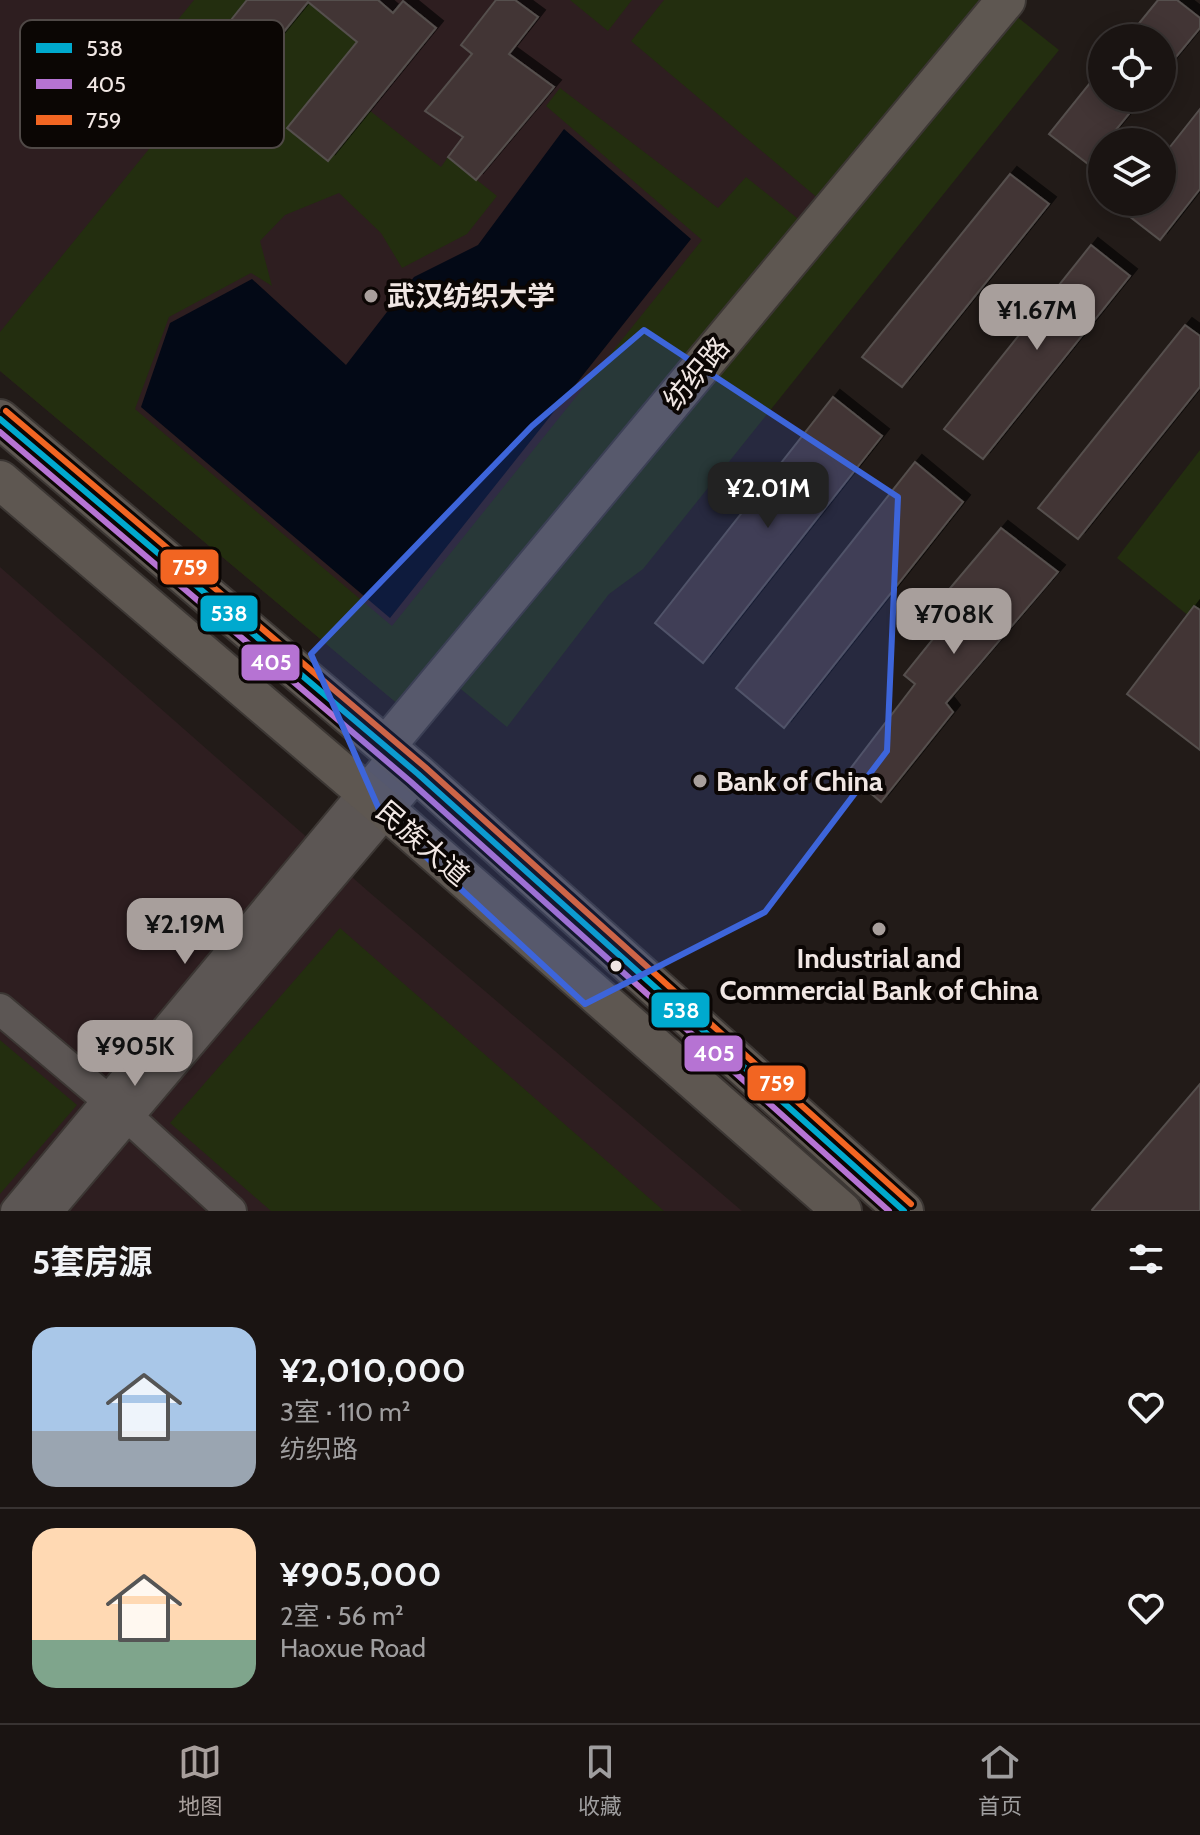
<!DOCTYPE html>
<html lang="zh">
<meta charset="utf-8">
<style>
body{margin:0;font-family:Cabin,"Noto Sans SC",sans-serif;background:#272120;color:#f1f3f6;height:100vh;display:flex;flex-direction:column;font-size:30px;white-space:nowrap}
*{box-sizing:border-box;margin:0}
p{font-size:26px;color:#9f9e9f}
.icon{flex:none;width:44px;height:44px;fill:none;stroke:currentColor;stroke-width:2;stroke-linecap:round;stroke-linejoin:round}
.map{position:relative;height:1211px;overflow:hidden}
.sheet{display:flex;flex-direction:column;background:#1a1412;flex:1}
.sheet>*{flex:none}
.tools{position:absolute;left:1088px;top:24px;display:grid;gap:16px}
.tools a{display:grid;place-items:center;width:88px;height:88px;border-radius:50%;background:#1a1412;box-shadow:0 4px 20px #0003,0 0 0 2px #383332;font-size:40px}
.price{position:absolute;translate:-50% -68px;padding:0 18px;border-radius:16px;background:#a89f9c;color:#111;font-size:26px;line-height:52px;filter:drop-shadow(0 2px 4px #0008)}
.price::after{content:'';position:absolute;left:50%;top:48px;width:24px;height:18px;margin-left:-12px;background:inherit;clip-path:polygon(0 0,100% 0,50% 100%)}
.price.selected{background:#222;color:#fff}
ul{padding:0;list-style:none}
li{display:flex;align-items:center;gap:24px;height:200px;padding:0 32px}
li+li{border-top:2px solid #383332}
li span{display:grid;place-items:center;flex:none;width:224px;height:160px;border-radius:24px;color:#555}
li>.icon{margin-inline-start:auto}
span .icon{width:96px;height:96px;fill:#fffc;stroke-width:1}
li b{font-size:34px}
h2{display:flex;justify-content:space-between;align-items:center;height:96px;padding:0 32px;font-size:34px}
.dock{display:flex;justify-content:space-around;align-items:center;height:112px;border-top:2px solid #383332;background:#1a1412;font-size:22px;color:#9f9e9f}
.dock a{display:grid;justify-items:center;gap:4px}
.dock .selected{color:#a89f9c}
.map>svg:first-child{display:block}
</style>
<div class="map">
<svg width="1200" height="1211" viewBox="0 0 1200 1211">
<defs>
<filter id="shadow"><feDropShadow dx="7" dy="-7" stdDeviation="0" flood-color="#0009"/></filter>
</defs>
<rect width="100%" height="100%" fill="#221b18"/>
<path fill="#2e1e20" d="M 0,0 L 982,0 L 405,710 L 0,371 Z
M 0,567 L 369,892 L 742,1211 L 0,1211 Z"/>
<path fill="#232e0f" d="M 194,0 L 247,0 L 231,20 L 269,50 L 308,2 L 357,42 L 288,128 L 328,161 L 369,110 L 441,167 L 448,157 L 497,196 L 467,234 L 402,268 L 381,233 L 339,193 L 285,215 L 260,241 L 272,286 L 251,273 L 169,317 L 135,409 L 392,626 L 702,240 L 546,106 L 560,88 L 718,208 L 746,177 L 802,222 L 405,710 L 0,371 L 0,332 L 219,63 L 172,27 Z
M 570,0 L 632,0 L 608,31 Z
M 664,0 L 982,0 L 820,200 L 631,41 Z
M 1002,5 L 1059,50 L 643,569 L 609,594 L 507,727 L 445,676 Z
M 1200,450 L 1200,625 L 1117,558 Z
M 340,928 L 664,1211 L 271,1211 L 170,1123 Z
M 0,1040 L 77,1105 L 0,1194 Z"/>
<path fill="#030916" d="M 564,129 L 691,239 L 390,618 L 141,407 L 170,323 L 252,279 L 346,365 L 414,277 L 478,245 Z"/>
<path fill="#433635" stroke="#554f4d" stroke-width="2" filter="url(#shadow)" d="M 247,0 L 378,0 L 393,13 L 403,1 L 436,28 L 328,161 L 287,128 L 357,42 L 308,2 L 269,50 L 231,20 Z
M 496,0 L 515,0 L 538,17 L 509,54 L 554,87 L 476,180 L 448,157 L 463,137 L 425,111 L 472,54 L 461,45 Z
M 1158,0 L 1177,0 L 1200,18 L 1200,28 L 1162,74 L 1162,38 L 1127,38 Z
M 1102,68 L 1102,98 L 1142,98 L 1106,142 L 1102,142 L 1088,164 L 1049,134 Z
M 1200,109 L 1200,189 L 1160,240 L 1120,209 L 1126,202 L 1162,202 L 1162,157 Z
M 1010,174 L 1049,204 L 902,387 L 862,357 Z
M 1091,245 L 1130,276 L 983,459 L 944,429 Z
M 1185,325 L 1200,336 L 1200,387 L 1078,539 L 1038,508 Z
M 833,397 L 882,436 L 703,663 L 655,623 Z
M 915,462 L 963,502 L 784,728 L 736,688 Z
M 1001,528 L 1058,572 L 946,703 L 953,712 L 881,802 L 847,773 L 915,684 L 904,675 L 962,603 L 946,593 Z
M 1194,606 L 1200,610 L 1200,750 L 1127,694 Z
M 1200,1084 L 1200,1211 L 1093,1211 L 1092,1210 Z"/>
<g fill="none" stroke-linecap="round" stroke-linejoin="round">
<defs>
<path id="minor" d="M 0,1009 L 128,1117 L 231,1211
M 16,1211 L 396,754
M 48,1211 L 418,774"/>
<path id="major" d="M 0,419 L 418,774 L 904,1211
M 0,480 L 387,811 L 842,1211
M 386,746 L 1006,0"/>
</defs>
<use href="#minor" stroke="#3c3734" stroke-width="34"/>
<use href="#major" stroke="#3c3734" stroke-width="42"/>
<use href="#minor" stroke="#5c5654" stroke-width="30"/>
<use href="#major" stroke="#5e5751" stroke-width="38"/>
<defs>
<path id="bus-1" d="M 0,419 L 418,774 L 904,1211"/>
<path id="bus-2" d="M 0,432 L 411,782 L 889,1211"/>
<path id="bus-3" d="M 6,411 L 425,767 L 911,1204"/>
</defs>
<use href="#bus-1" stroke="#0b0604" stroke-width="12"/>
<use href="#bus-2" stroke="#0b0604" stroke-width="12"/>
<use href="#bus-3" stroke="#0b0604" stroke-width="12"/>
<use href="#bus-1" stroke="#00a9ce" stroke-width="6"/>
<use href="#bus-2" stroke="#b673d3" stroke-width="6"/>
<use href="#bus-3" stroke="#f26522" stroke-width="6"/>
</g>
<path fill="#3d65da" fill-opacity="0.2" stroke="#3d65da" stroke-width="6" stroke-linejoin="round" d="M 644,330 L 898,497 L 887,751 L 765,912 L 585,1004 L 382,816 L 311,654 L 532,426 Z"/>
<g fill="#a89f9c" stroke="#0b0604" stroke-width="3">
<circle cx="371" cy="296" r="8"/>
<circle cx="700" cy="781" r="8"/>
<circle cx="879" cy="929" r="8"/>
</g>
<circle fill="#f0e6e3" stroke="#0b0604" stroke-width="3" cx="616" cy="966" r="7"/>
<g text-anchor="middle" stroke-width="8" stroke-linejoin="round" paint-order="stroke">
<g font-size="28" font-weight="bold" fill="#f0e6e3" stroke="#0b0604" text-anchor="start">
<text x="387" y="306">武汉纺织大学</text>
<text x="716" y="791">Bank of China</text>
<text x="879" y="968" text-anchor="middle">Industrial and<tspan x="879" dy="32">Commercial Bank of China</tspan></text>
</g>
<g font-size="28" fill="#f0e6e3" stroke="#0b0604">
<text transform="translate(696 373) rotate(-50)" y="10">纺织路</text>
<text transform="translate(423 843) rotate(41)" y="10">民族大道</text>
</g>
</g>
<rect x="20" y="20" width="264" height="128" rx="12" fill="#0b0604" stroke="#504947" stroke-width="2"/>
<rect x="36" y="43" width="36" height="10" fill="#00a9ce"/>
<rect x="36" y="79" width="36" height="10" fill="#b673d3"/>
<rect x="36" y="115" width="36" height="10" fill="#f26522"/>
<g font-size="22" fill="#f0e6e3">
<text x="86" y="56">538</text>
<text x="86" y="92">405</text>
<text x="86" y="128">759</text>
</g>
<g stroke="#0b0604" stroke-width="3">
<rect x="159" y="548" width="61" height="38" rx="8" fill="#f26522"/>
<rect x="199" y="594" width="60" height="39" rx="8" fill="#00a9ce"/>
<rect x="240" y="643" width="61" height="39" rx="8" fill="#b673d3"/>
<rect x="650" y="991" width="61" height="38" rx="8" fill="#00a9ce"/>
<rect x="683" y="1034" width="61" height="39" rx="8" fill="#b673d3"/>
<rect x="746" y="1064" width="61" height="38" rx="8" fill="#f26522"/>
</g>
<g font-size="22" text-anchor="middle" font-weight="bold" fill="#fff">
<text x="190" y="575">759</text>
<text x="229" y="621">538</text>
<text x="271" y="670">405</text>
<text x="681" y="1018">538</text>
<text x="714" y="1061">405</text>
<text x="777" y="1091">759</text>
</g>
</svg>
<div class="tools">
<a><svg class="icon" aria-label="locate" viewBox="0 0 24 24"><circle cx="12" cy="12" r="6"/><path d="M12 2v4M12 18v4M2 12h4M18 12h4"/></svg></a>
<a><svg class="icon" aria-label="layers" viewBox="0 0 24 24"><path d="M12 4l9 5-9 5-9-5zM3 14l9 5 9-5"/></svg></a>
</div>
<b class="price" style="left:1037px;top:352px">¥1.67M</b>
<b class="price selected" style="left:768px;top:530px">¥2.01M</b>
<b class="price" style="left:954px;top:656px">¥708K</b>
<b class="price" style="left:185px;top:966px">¥2.19M</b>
<b class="price" style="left:135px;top:1088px">¥905K</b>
</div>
<section class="sheet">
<h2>5套房源<svg class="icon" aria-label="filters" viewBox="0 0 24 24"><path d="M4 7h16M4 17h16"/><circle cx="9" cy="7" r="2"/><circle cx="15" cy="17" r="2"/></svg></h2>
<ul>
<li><span style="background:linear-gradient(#a9c7e8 65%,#9aa5b1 0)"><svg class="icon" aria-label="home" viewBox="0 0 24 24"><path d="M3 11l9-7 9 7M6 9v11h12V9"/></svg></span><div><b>¥2,010,000</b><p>3室 · 110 m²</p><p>纺织路</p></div><svg class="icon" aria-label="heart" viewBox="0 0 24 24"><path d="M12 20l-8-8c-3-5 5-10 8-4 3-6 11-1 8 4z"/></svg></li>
<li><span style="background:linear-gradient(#ffd9b3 70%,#7fa58c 0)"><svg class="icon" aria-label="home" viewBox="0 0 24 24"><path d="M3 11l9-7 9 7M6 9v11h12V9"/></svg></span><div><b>¥905,000</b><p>2室 · 56 m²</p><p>Haoxue Road</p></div><svg class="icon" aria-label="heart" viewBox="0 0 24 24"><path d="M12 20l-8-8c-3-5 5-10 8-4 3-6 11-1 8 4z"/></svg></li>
</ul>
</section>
<nav class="dock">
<a class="selected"><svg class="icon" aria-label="map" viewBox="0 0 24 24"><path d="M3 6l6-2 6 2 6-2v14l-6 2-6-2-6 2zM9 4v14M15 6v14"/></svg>地图</a>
<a><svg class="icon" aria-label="saved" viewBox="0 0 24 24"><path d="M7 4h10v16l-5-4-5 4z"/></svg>收藏</a>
<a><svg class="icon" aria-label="home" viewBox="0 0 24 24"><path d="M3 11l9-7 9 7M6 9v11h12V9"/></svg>首页</a>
</nav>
